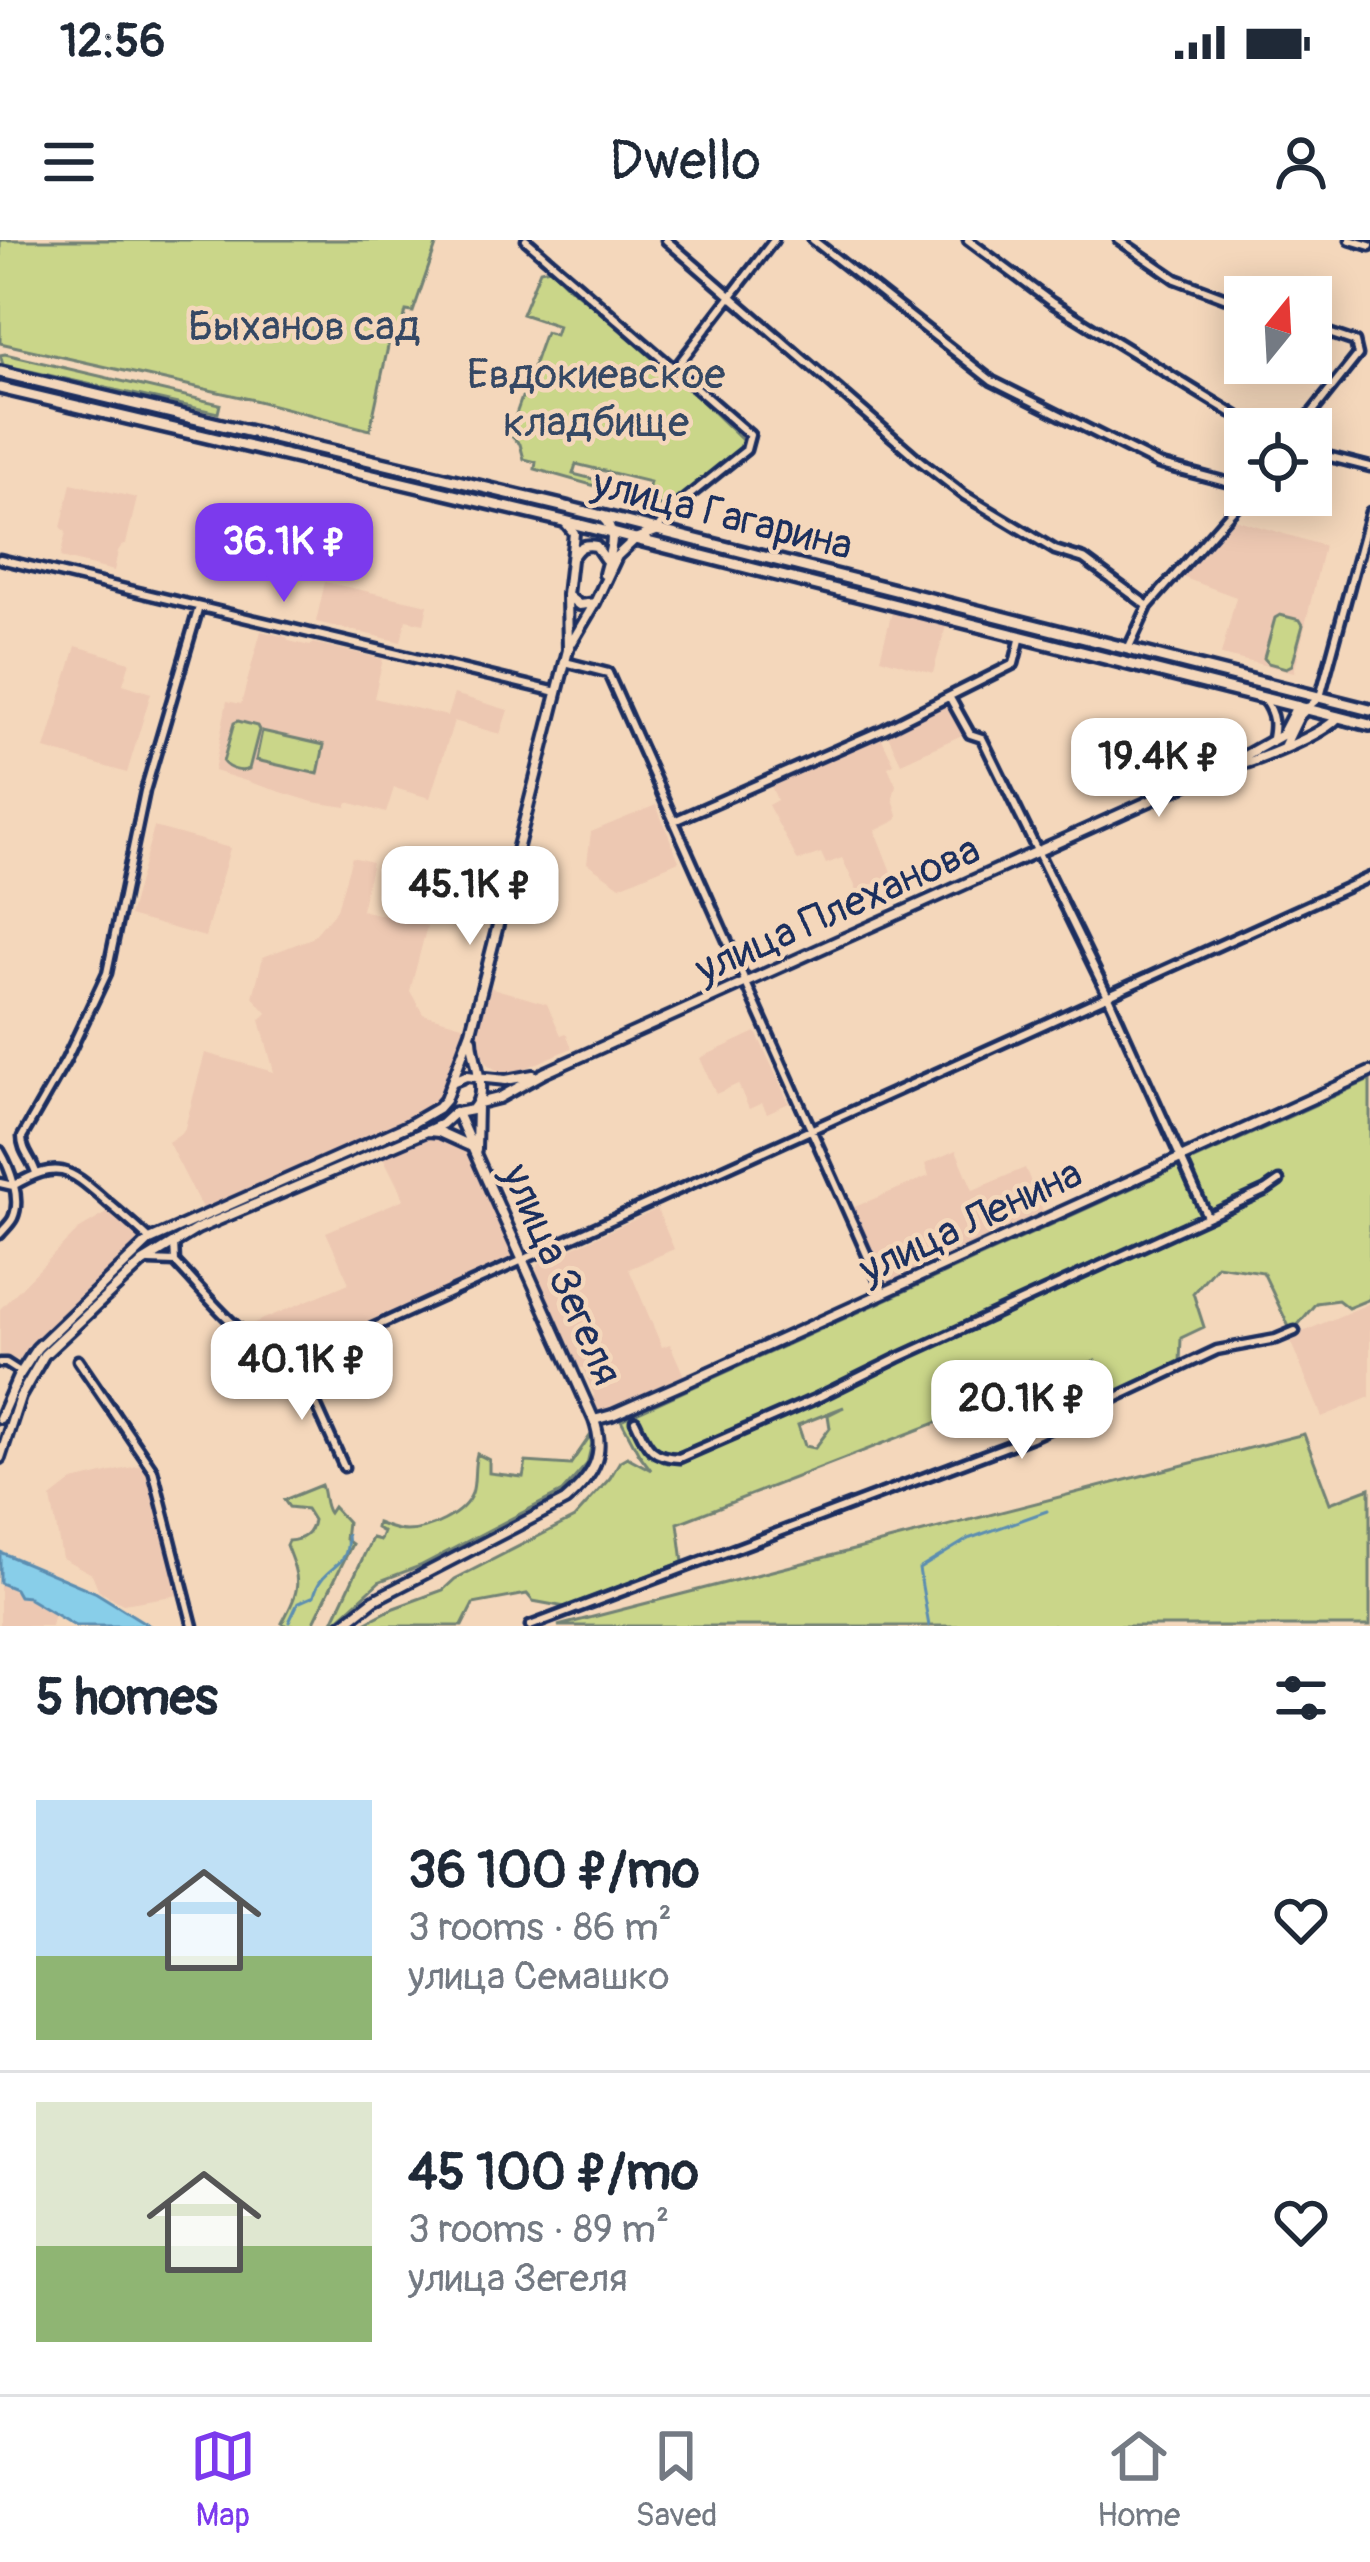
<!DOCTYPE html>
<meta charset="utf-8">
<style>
body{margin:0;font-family:Pangolin,sans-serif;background:#f2f2f3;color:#1f2937;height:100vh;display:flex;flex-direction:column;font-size:45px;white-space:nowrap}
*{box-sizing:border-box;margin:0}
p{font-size:39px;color:#747a83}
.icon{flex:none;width:66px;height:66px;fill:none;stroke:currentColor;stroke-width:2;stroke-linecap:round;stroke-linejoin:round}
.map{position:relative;height:1386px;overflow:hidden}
.drawer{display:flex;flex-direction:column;background:#fff;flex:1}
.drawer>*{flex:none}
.needle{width:78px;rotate:18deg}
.fabs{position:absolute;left:1224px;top:36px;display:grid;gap:24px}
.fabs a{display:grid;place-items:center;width:108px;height:108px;border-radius:0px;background:#fff;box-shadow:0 6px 30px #0003;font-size:60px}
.price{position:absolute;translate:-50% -102px;padding:0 27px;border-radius:24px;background:#fff;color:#222;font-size:39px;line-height:78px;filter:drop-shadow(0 3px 6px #0008)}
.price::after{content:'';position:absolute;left:50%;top:72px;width:36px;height:27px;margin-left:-18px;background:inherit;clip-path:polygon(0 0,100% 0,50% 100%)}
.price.active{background:#7c3aed;color:#fff}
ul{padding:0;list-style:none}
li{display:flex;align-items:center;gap:36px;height:300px;padding:0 36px}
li+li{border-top:3px solid #e0e1e3}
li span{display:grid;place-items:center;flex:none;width:336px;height:240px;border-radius:0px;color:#555}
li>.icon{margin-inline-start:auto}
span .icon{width:144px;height:144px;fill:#fffc;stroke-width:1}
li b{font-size:51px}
h2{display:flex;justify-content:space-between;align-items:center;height:144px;padding:0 36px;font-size:51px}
.status{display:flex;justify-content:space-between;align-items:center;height:84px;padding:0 60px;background:#fff;direction:ltr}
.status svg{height:33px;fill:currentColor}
header{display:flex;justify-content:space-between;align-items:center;height:156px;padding:0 36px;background:#fff;font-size:54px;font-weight:600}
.tab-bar{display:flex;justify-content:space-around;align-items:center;height:168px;border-top:3px solid #e0e1e3;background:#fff;font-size:33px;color:#747a83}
.tab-bar a{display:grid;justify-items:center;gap:6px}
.tab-bar .active{color:#7c3aed}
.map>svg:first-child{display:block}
</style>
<div class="status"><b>12:56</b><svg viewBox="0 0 49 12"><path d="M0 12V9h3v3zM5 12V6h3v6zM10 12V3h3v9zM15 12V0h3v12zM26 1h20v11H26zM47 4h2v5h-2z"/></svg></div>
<header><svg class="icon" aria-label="menu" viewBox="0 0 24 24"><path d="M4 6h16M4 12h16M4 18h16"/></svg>Dwello<svg class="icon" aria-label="person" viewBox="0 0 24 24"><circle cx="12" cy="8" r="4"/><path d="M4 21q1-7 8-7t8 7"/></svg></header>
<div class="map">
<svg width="1370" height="1386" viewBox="0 0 1370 1386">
<rect width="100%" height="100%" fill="#f4d7bb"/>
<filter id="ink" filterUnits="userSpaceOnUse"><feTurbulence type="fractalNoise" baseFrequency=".00833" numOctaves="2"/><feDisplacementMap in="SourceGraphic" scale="24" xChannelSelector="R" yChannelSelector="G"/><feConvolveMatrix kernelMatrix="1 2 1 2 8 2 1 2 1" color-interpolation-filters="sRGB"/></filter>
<g filter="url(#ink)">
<path fill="#edc8b2" d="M 71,243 L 137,258 L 126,304 L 123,304 L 118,311 L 114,331 L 60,318 L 66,292 L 61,288 Z
M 1231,278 L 1324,306 L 1294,432 L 1221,415 L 1236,357 L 1182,337 Z
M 325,342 L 428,365 L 424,384 L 406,380 L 401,402 L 316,382 Z
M 892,372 L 946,386 L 933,433 L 880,418 Z
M 261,391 L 287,397 L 289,401 L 310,406 L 314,403 L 383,419 L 374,458 L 447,476 L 454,454 L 508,470 L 500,494 L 454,481 L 430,558 L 394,548 L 386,573 L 348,562 L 346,567 L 313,562 L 214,531 L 227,461 L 241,464 Z
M 76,406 L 130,422 L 123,444 L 151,453 L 127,533 L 45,509 Z
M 949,465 L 962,495 L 901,523 L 887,493 Z
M 881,497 L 894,524 L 888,527 L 896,545 L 893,558 L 898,576 L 897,580 L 875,591 L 893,637 L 857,650 L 842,618 L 826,624 L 821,613 L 798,621 L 768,565 L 777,560 L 771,546 Z
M 656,565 L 679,621 L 620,646 L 587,623 L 591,592 Z
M 154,587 L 230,608 L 205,697 L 129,676 Z
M 352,617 L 372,622 L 361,670 L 427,686 L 410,751 L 423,774 L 466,786 L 436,866 L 426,873 L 204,972 L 168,902 L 184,891 L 205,813 L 274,832 L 260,780 L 267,773 L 253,757 L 263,717 L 312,698 L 337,669 Z
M 489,747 L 547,764 L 561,795 L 566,793 L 572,808 L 515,833 L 503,834 L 487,824 L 478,804 L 479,786 Z
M 756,792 L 789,863 L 767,873 L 762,863 L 749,869 L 738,844 L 716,854 L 700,818 Z
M 433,894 L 448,897 L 466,907 L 513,1017 L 511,1024 L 421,1064 L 418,1060 L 293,1115 L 280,1113 L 262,1102 L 247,1086 L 349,1043 L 326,992 L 404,959 L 383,917 Z
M 956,910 L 973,950 L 1025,928 L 1045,975 L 891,1045 L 883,1041 L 852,968 L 929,936 L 925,924 Z
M 657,969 L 674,1009 L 629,1029 L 662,1107 L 670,1104 L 685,1138 L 603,1175 L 595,1170 L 590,1160 L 594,1155 L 583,1128 L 578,1128 L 536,1032 L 539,1023 Z
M 112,970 L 141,993 L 144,1001 L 36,1105 L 23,1122 L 0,1114 L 0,1069 L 78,990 Z
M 1370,1063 L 1370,1157 L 1322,1177 L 1289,1098 Z
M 145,1224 L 179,1355 L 123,1364 L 99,1351 L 92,1334 L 62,1318 L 51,1258 L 73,1241 Z
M 0,1343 L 54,1373 L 51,1386 L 0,1386 Z"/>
<path fill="#cad689" stroke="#728274" stroke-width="3" fill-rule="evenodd" d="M 0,0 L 438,0 L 413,72 L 406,71 L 400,94 L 389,102 L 370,190 L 254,160 L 0,103 Z
M 550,28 L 570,48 L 651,112 L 743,201 L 745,210 L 665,267 L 616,254 L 618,249 L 647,255 L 650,242 L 576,224 L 573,234 L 597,240 L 595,246 L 535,229 L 536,222 L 524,219 L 520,204 L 509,194 L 545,92 L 555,95 L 558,86 L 522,74 L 540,30 Z
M 5,114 L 220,164 L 218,173 L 3,125 L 0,115 Z
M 1280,375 L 1300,380 L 1303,385 L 1292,425 L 1286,428 L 1268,423 L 1264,418 L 1275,378 Z
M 238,481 L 257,486 L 259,490 L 249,529 C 241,533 228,529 223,522 L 234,483 Z
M 262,491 L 324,505 L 318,534 L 256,520 Z
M 1370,840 L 1370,1059 L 1348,1068 L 1338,1060 L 1316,1063 L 1297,1086 L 1290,1089 L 1263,1032 L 1217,1025 L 1193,1053 L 1204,1087 L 1181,1098 L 1180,1123 L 1110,1157 L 1095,1121 L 1022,1149 L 1011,1133 L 984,1142 L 982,1165 L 678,1283 L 683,1322 L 565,1367 L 533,1361 L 527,1354 L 473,1364 L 462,1386 L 359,1386 L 394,1368 L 443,1350 L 455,1339 L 574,1278 L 610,1238 L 620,1221 L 627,1217 L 651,1230 L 639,1214 L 621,1180 ZM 844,1167 L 828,1175 L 830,1188 L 815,1208 L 805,1206 L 798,1185 Z
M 1304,1194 L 1330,1263 L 1370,1248 L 1370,1386 L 558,1386 Z
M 590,1196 L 592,1203 L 587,1224 L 562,1252 L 420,1326 L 380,1341 L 331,1386 L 372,1298 L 380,1300 L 383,1292 L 376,1288 L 377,1283 C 385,1286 396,1291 406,1291 C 428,1291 464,1275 472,1253 C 476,1241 473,1227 477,1214 L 489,1220 L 489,1233 L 523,1237 L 526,1222 L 570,1225 Z
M 321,1245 C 325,1255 323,1265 329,1273 L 333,1267 L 347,1282 L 345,1299 L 352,1304 L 312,1386 L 287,1386 L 282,1383 C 301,1347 301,1343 286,1305 L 288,1301 C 303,1300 311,1294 313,1280 L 306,1269 L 289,1267 L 284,1260 Z"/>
<path fill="#88cee9" stroke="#5c8eb1" stroke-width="3" d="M 0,1312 L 95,1352 L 150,1386 L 75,1386 L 29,1359 L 29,1357 L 19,1356 L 15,1349 L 0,1343 Z"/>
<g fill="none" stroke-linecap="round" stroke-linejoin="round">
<path stroke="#5c8eb1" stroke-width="3" d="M 289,1382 L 298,1363 L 314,1356 C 322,1323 351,1331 347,1295
M 929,1386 L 919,1329 L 968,1299 L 1047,1271"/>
<defs>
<path id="street" d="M 526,0 L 750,195 L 746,210 L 670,271 L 656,291
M 666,0 L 919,220 L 964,255 L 1055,310 L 1084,319 L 1148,366
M 813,0 L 992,141 L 1158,224 L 1245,247
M 968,0 L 1051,62 L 1258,189
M 1119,0 L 1176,39 L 1245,65
M 1350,0 L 1370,6
M 675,129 L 774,0
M 1299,189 L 1358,115 L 1355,102 L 1311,87
M 1311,212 L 1370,227
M 0,319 L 557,452
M 1128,409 L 1148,366 L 1246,255
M 565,422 L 608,433 L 884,1053
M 950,458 L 970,494 L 982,498 L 1108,756 L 1207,976
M 1264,460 C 1275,475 1275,485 1271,503
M 1307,468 L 1320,457 L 1370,272
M 674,581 L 884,489 L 1014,424 L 1021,396
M 0,911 C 10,928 22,959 13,978 C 10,984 4,989 0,994
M 36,933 C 32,919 22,912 22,897 L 66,820 L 107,733 L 145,551 L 199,367
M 0,943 L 13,946
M 13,946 C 60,919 69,929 106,961 C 121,974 136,986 150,1000
M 174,1002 L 175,1022 C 211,1059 246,1109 297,1122
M 149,1021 L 175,1022
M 78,1120 L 153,1230 L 193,1386
M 297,1122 L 1370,637
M 297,1122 L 344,1227
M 0,1123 L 6,1123 L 20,1132
M 635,1181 C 647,1206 650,1217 679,1218 L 815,1159 L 898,1118 L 1266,950 L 1279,941
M 530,1386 L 1034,1196 L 1217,1110 L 1276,1099 L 1295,1091"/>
<path id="secondary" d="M 602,277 C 620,293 609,313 604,334
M 573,316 C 579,306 585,304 596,306 L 605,319
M 568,356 L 579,365 L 595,363
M 568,409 L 595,363 L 617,316 L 635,299 L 656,291
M 1285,505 L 1299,476 L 1307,468
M 1228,528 C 1252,523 1324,495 1338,477
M 454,841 L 466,836 L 506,840 L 533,835
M 479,863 L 499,858 L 544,833 L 1221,529 L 1282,495 L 1297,466
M 456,873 L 472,870 C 490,851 473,823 472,799
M 428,891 L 439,892 L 470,906
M 476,910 L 477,866
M 0,1178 L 18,1137 L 37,1108 L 150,1000 L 407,886 L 438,868 L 445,860 L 471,791 L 568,410 L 567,355 L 574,293 L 565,282
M 594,1180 L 612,1175 L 685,1143 L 1370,832
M 0,1218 L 20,1157 L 44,1115 L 143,1022 L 197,989 L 427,891 L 442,884 L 455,872
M 341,1386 L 374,1360 L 565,1261 C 592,1237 607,1216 594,1180 L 457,873"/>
<path id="primary" d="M 0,132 L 562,266 L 1370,470
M 0,148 L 564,281 L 1370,485"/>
</defs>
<use href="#street" stroke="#1b2f5e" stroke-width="15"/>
<use href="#secondary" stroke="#1b2f5e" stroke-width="16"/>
<use href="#primary" stroke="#1b2f5e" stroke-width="18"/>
<use href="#street" stroke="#f4d7bb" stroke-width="6"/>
<use href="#secondary" stroke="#f4d7bb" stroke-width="8"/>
<use href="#primary" stroke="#f4d7bb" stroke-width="9"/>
</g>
</g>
<g text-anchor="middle" stroke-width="9" stroke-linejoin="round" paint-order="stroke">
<g font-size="42" fill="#354864" stroke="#f4d7bb">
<text x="304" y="100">Быханов сад</text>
<text x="596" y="148">Евдокиевское<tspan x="596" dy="48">кладбище</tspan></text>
</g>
<g font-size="42" fill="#1b2f5e" stroke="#f4d7bb">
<text transform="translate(723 273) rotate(14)" y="15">улица Гагарина</text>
<text transform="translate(837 668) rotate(-24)" y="15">улица Плеханова</text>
<text transform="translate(970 980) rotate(-25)" y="15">улица Ленина</text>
<text transform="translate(563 1034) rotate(66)" y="15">улица Зегеля</text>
</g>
</g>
</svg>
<div class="fabs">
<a><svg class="needle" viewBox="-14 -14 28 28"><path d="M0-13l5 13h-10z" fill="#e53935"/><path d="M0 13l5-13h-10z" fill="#747a83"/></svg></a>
<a><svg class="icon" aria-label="locate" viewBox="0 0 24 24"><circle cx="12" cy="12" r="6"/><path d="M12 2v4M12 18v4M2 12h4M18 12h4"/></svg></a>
</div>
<b class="price active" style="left:284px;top:365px">36.1K ₽</b>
<b class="price" style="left:1159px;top:580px">19.4K ₽</b>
<b class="price" style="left:470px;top:708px">45.1K ₽</b>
<b class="price" style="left:302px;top:1183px">40.1K ₽</b>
<b class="price" style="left:1022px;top:1222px">20.1K ₽</b>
</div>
<section class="drawer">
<h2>5 homes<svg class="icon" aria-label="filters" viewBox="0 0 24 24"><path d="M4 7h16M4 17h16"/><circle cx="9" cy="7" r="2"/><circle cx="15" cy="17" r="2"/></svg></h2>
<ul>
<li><span style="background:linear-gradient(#bfe0f5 65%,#8fb573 0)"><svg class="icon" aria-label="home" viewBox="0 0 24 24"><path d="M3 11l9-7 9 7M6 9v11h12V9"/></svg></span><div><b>36 100 ₽/mo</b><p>3 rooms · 86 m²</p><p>улица Семашко</p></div><svg class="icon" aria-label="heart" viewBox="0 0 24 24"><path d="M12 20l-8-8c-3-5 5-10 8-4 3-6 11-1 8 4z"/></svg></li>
<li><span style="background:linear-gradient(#dfe7d0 60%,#8fb573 0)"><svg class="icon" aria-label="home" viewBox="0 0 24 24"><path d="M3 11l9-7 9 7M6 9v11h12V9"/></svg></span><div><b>45 100 ₽/mo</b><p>3 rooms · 89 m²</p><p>улица Зегеля</p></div><svg class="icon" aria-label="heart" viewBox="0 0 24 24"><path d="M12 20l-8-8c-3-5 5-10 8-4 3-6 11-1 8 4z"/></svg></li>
</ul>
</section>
<nav class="tab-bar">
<a class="active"><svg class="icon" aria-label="map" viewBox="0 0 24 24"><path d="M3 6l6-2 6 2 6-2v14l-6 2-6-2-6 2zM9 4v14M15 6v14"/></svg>Map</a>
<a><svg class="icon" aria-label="saved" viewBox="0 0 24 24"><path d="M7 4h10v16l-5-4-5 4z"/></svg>Saved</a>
<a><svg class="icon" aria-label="home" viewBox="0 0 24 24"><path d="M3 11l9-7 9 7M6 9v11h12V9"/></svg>Home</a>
</nav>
